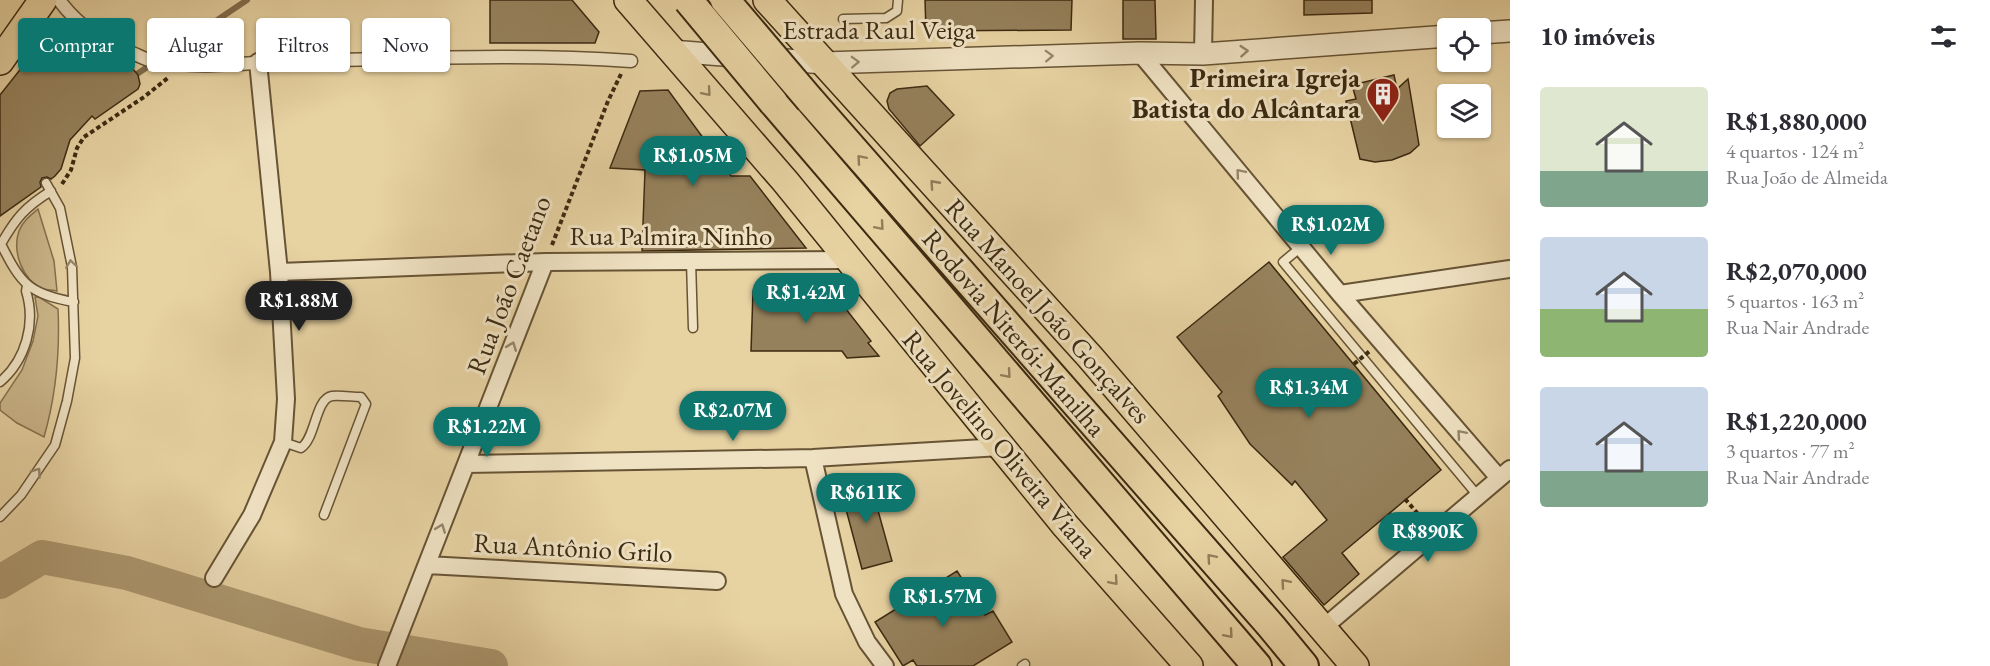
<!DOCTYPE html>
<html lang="pt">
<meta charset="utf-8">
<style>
body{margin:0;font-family:"EB Garamond",serif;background:#f2f2f3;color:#2b2b33;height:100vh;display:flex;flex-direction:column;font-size:22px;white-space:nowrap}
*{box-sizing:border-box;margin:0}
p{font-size:20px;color:#7c7c81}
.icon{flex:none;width:33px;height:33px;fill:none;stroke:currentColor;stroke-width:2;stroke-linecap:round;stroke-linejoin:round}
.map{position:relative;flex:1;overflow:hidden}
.drawer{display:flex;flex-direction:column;background:#fff;width:480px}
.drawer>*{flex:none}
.banner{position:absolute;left:18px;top:18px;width:570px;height:54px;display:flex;gap:12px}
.controls{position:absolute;left:1437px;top:18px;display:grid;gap:12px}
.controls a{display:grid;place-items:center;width:54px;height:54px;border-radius:6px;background:#fff;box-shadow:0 2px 4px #0004;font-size:30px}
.price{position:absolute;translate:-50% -51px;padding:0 14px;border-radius:21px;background:#0f766e;color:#fff;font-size:20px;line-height:39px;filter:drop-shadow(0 2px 3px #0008)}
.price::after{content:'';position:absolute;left:50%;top:36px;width:18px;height:14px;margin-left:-9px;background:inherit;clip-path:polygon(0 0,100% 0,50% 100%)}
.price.selected{background:#222;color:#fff}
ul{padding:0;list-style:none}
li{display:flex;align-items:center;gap:18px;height:150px;padding:0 30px}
li span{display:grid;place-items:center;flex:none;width:168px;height:120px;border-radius:6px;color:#555}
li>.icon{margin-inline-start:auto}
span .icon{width:72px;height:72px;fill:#fffc;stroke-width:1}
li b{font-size:26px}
h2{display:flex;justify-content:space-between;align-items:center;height:72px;padding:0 30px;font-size:26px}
.tag{padding:0 21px;border-radius:6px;background:#fff;box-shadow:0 2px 4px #0004;font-size:21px;line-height:54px}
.tag.selected{background:#0f766e;color:#fff}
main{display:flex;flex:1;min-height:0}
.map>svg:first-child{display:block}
</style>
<main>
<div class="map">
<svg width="1510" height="666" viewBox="0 0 1510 666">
<rect width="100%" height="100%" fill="#e7d2a2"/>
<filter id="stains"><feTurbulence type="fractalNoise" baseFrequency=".00333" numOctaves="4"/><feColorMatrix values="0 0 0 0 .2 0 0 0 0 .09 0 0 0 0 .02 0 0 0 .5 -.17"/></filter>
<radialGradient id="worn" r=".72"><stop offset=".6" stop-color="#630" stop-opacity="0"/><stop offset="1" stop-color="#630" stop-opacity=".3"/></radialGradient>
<path fill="#cab589" stroke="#83704d" stroke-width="1.5" d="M 38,209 L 54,261 L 57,291 C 53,290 47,290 43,289 C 22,280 12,251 19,231 C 23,221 31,215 38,209 Z
M 35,297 L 39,297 L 58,309 C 60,352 56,395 44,437 L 17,423 L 0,410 L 0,403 L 22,370 L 33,341 L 38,316 Z"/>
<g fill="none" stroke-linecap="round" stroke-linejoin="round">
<path stroke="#806d4b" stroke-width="6" d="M 131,78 L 247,0"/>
<path stroke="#ad9971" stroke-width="34" d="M 0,582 L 42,557 L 127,573 L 359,644 L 491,666"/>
</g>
<path fill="#95815c" stroke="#3c2a11" stroke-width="1.5" d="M 490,0 L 572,0 L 599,32 L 595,43 L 490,43 Z
M 925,0 L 1072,0 L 1071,30 L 926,31 Z
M 1123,0 L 1155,0 L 1156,39 L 1123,39 Z
M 1304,0 L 1372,0 L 1372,13 L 1304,15 Z
M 60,19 L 98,51 L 128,63 L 138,75 L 140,84 L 138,89 L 95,119 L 92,116 L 70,140 L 61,169 L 55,176 L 51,179 L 47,177 L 42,178 L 40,182 L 41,187 L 0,216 L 0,95 Z
M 1394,75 L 1397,89 L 1408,79 L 1419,145 L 1410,153 L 1392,160 L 1375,162 L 1360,159 L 1346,101 L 1356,99 L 1352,85 Z
M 927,86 L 954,115 L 920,146 L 889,109 L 887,101 L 890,93 L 897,89 Z
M 668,90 L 731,176 L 750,176 L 806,248 L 642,251 L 645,170 L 610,168 L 640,91 Z
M 1269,262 L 1441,470 L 1342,553 L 1359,574 L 1324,605 L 1283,557 L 1327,520 L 1295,481 L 1292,485 L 1250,444 L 1218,396 L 1222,392 L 1177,337 Z
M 831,290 L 871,341 L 868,343 L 879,356 L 847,358 L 842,351 L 751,351 L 753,291 Z
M 869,478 L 892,561 L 862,569 L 840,487 Z
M 957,571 L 985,615 L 993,611 L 1012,642 L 973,666 L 917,666 L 913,660 L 903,666 L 875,622 Z"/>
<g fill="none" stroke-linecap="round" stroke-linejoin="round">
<defs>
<path id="service" d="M 843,19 L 886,18 L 897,11 L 898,0
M 51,191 C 25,207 16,218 1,244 C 21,284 29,294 74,302
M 1301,247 L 1283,262 L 1478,496
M 691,261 L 693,328
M 0,382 C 26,360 36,323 26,291 L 27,286
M 283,442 L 301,448 C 316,438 315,399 332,396 C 341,395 352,397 361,397 L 366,404 L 324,515
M 0,517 L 21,495 L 55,445 L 67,401 L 75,358 L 72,267 L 60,208 L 46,183
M 1022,666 L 1025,664"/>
<path id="pedestrian" d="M 59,0 C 79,27 101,40 132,53 C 138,55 146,60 153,61 C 200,70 250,62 298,61 C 409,59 520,53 631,61"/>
<path id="minor" d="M 1140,53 L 1340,294 L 1499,478
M 1203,54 L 1204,0
M 279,272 L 545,262 L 849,260
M 1340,294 L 1510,269
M 813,458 L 844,594 L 867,642 L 885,666
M 466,464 L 813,458 L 1001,447
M 427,565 L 717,581
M 214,578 L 252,515 L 283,442 L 286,399 L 279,272 L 258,62
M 1323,628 L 1510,469
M 387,666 L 545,262"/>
<path id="tertiary" d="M 1480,33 L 1510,31
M 671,51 L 824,63 L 1140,53 L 1203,54 L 1448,36"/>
<path id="primary" d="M 628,0 L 785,181 L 1064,524 L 1189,666
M 767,0 L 1090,357 L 1355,666
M 0,61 L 43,0"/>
<path id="trunk" d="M 810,100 L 1271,626 L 1304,666
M 773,102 L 1257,666"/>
</defs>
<use href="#service" stroke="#675435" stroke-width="11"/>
<use href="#pedestrian" stroke="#675435" stroke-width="15"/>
<use href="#minor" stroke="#675435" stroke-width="20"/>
<use href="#tertiary" stroke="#675435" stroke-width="24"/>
<use href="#primary" stroke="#3c2a11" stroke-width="30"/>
<use href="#trunk" stroke="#3c2a11" stroke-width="32"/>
<path stroke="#3c2a11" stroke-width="4" stroke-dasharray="4.5 3" stroke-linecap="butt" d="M 62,184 L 71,170 L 77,148 L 84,137 L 144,97 L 169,77
M 552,245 L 608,101 L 621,74
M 1405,499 L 1425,522
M 1389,513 L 1407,536"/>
<use href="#service" stroke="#efe2c3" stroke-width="8"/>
<use href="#pedestrian" stroke="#efe2c3" stroke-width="12"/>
<use href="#minor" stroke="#efe2c3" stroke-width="16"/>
<use href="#tertiary" stroke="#efe2c3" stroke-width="21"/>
<use href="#primary" stroke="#e7d2a2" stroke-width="27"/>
<use href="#trunk" stroke="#e7d2a2" stroke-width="28"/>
<defs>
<path id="trunk-bridge" d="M 688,0 L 773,102
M 725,0 L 810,100"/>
</defs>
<use href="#trunk-bridge" stroke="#3c2a11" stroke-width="32" stroke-linecap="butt"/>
<path stroke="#3c2a11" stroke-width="4" stroke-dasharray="4.5 3" stroke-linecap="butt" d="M 1354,364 L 1371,350"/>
<use href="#trunk-bridge" stroke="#e7d2a2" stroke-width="28"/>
</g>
<defs><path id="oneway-chevron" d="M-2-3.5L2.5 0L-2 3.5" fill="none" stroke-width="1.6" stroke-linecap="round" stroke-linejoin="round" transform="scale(1.5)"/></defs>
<g stroke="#96866a">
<use href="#oneway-chevron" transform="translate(1244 51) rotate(-4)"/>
<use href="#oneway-chevron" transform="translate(1049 56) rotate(-2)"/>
<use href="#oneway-chevron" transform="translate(855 62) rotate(-2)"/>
<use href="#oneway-chevron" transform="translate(1240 173) rotate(-130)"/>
<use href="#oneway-chevron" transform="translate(71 264) rotate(-98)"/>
<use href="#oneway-chevron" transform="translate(512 346) rotate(-69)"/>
<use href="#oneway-chevron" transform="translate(1461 434) rotate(-131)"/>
<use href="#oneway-chevron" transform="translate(37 472) rotate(-55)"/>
<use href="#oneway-chevron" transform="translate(441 528) rotate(-69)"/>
</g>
<g stroke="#927e5a">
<use href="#oneway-chevron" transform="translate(707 92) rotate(49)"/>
<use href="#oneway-chevron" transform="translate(861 159) rotate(-131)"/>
<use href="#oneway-chevron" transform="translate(934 184) rotate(-132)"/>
<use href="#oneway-chevron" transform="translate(880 226) rotate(49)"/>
<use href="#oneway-chevron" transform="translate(1007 374) rotate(49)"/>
<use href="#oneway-chevron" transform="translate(1211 558) rotate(-131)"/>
<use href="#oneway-chevron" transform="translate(1114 581) rotate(49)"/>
<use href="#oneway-chevron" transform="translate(1285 583) rotate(-131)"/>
<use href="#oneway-chevron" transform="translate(1229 634) rotate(49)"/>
</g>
<defs>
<symbol id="building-pin" viewBox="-11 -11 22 30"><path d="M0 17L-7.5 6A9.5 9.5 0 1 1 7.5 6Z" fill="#8f2418" stroke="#efe2c3"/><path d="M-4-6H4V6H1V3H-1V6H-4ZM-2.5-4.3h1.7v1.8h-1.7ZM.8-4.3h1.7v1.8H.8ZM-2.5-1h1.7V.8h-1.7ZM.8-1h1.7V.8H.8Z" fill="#fff"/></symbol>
</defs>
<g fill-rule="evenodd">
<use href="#building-pin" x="1364" y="75" width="38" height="52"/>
</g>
<g text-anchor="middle" stroke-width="6" stroke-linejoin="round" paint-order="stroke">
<g font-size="27" fill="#3c2a11" stroke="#efe2c3">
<text x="879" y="39">Estrada Raul Veiga</text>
<text x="671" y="245">Rua Palmira Ninho</text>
<text transform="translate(509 285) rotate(-69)" y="9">Rua João Caetano</text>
<text transform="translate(1048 311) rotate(48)" y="9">Rua Manoel João Gonçalves</text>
<text transform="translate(1014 333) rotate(49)" y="9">Rodovia Niterói-Manilha</text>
<text transform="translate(1000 444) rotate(50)" y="9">Rua Jovelino Oliveira Viana</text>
<text transform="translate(573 548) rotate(3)" y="9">Rua Antônio Grilo</text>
</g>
<g font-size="27" font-weight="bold" fill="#3c2a11" stroke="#efe2c3" text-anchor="end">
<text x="1360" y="87">Primeira Igreja<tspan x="1360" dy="31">Batista do Alcântara</tspan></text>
</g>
</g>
<rect width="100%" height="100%" filter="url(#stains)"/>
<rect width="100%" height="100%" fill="url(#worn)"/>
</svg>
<div class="controls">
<a><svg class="icon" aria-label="locate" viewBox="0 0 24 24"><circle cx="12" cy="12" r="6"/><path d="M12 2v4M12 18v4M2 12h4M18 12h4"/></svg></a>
<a><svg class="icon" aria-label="layers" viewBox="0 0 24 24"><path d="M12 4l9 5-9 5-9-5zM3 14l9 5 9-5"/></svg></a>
</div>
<b class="price" style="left:693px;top:187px">R$1.05M</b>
<b class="price" style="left:1331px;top:256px">R$1.02M</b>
<b class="price" style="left:806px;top:324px">R$1.42M</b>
<b class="price selected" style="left:299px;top:332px">R$1.88M</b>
<b class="price" style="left:1309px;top:419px">R$1.34M</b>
<b class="price" style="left:733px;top:442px">R$2.07M</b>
<b class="price" style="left:487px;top:458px">R$1.22M</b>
<b class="price" style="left:866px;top:524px">R$611K</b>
<b class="price" style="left:1428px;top:563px">R$890K</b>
<b class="price" style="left:943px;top:628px">R$1.57M</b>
<div class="banner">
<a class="tag selected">Comprar</a>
<a class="tag">Alugar</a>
<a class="tag">Filtros</a>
<a class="tag">Novo</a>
</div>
</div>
<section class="drawer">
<h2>10 imóveis<svg class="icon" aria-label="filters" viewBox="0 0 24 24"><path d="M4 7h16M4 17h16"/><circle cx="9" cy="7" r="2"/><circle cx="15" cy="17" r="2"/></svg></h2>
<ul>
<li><span style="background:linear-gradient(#dfe7d0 70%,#7fa58c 0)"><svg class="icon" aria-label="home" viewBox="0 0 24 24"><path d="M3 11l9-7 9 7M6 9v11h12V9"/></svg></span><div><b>R$1,880,000</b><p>4 quartos · 124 m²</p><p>Rua João de Almeida</p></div></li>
<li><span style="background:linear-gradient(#c9d6e8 60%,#8fb573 0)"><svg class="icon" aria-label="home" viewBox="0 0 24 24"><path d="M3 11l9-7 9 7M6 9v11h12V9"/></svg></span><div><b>R$2,070,000</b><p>5 quartos · 163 m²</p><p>Rua Nair Andrade</p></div></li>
<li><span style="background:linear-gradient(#c9d6e8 70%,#7fa58c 0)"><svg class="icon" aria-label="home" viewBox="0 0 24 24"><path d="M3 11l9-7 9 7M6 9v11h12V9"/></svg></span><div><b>R$1,220,000</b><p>3 quartos · 77 m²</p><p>Rua Nair Andrade</p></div></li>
</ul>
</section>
</main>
